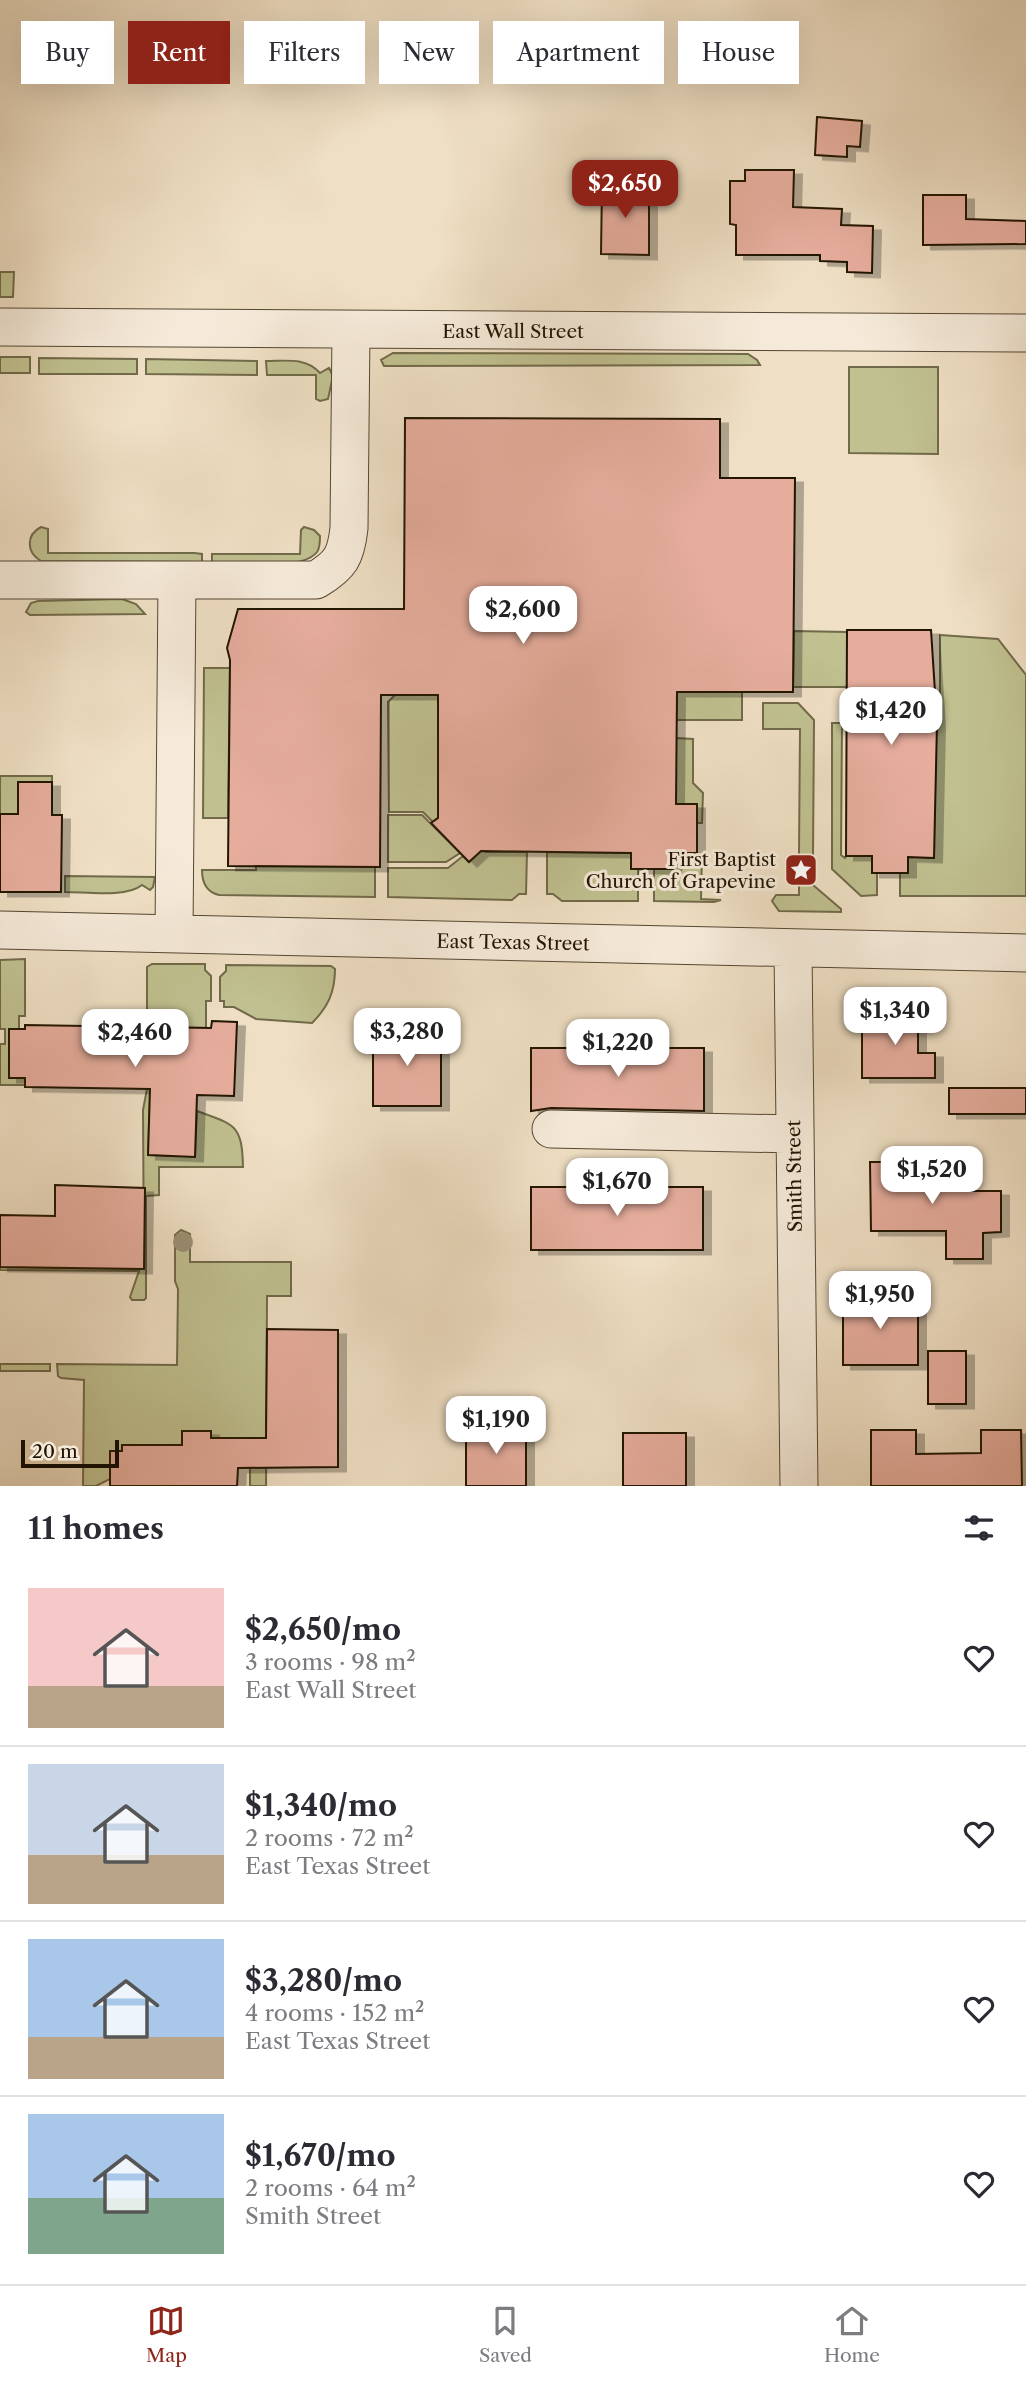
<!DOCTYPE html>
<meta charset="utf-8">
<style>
body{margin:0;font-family:"Libre Caslon Text",serif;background:#f2f2f3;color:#2b2b33;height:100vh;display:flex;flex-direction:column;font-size:26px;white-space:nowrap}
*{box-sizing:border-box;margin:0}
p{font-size:23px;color:#7c7c81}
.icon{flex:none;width:38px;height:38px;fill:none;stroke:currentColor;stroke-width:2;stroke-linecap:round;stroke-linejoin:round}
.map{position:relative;height:1486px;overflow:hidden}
.side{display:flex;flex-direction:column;background:#fff;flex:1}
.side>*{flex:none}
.top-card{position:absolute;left:21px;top:21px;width:985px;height:63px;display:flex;gap:14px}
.scale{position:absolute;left:21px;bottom:18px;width:98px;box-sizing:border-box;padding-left:7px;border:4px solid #221402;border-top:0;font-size:19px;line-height:24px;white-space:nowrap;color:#221402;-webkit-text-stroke:5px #f5ead9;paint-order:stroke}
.price{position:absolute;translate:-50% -60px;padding:0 16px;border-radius:14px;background:#fff;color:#222;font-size:23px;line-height:46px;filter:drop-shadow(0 2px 4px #0008)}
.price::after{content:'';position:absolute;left:50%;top:42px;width:21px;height:16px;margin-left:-10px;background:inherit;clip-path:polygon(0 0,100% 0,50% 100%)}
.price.current{background:#8f2418;color:#fff}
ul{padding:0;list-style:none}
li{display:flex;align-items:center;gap:21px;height:175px;padding:0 28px}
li+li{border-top:2px solid #e1e1e2}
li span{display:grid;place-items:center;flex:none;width:196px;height:140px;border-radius:0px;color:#555}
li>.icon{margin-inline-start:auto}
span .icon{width:84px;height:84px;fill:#fffc;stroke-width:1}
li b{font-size:30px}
h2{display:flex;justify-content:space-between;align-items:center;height:84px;padding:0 28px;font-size:30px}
.pill{padding:0 24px;border-radius:0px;background:#fff;box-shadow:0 7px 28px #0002;font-size:24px;line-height:63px}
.pill.current{background:#8f2418;color:#fff}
.tab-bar{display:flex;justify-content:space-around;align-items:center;height:98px;border-top:2px solid #e1e1e2;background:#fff;font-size:19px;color:#7c7c81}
.tab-bar a{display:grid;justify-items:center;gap:4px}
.tab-bar .current{color:#8f2418}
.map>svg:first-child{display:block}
</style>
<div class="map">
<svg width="1026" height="1486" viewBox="0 0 1026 1486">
<defs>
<filter id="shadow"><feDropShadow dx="8" dy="4.5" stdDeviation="0" flood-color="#0004"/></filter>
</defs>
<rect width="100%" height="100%" fill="#efdfc4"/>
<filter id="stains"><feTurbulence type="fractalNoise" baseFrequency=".00286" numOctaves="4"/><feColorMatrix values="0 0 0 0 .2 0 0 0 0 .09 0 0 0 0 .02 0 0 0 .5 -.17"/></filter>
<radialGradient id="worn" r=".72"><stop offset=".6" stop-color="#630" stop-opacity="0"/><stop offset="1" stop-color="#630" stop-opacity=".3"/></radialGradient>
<path fill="#c0c090" stroke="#716a49" stroke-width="2" d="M 0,272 L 14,272 L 13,297 L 0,297 Z
M 393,353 L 748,354 L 757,360 L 760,365 L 384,366 L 381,360 Z
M 0,357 L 30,357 L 30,373 L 0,373 Z
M 39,358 L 137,359 L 137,374 L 39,374 Z
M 146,359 L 257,361 L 257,375 L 146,374 Z
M 266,361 C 286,361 306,357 320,373 L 329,368 L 333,376 L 328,399 L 320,401 L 316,399 L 316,375 L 267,375 Z
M 849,367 L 938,367 L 938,454 L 849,453 Z
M 41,527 L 48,529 L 48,553 L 194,553 L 202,554 L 202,562 L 41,561 C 26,552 26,535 41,527 Z
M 304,527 L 314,530 L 320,536 C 320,542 320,548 317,552 C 301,572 236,563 212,562 L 212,554 L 300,554 L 301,530 Z
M 122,599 L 136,604 L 145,614 L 30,615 L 26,612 L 31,603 L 38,601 Z
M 794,631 L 847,632 L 847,687 L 793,687 Z
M 940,635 L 998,639 L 1026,675 L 1026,896 L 900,896 L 900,873 L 908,873 L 908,857 L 934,858 L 935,723 L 940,722 Z
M 204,668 L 230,668 L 228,818 L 203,818 Z
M 677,692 L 742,692 L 742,720 L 676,720 Z
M 395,695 L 438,695 L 438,804 L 445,811 L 433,822 L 423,812 L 389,812 L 388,702 Z
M 763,703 L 798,703 L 814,720 L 813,855 L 799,855 L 800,729 L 763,729 Z
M 832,723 L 842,723 L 841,855 L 845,858 L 846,856 L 872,856 L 872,872 L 877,873 L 877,895 L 861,896 L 832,869 Z
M 676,738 L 693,739 L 693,783 L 703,793 L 702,823 L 697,823 L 697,804 L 676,804 Z
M 0,776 L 52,776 L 52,782 L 18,782 L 18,814 L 0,814 Z
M 388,815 L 422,815 L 460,853 L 446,862 L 388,862 Z
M 483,849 L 486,852 L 527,852 L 526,894 L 519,894 L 512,900 L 388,897 L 388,868 L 448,868 L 463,856 L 469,862 Z
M 547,852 L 631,853 L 631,869 L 638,869 L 638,901 L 562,901 L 553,894 L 547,894 Z
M 675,853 L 702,854 L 701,899 L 721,900 L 714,902 L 654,901 L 654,869 L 672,869 Z
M 256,866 L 375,867 L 375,897 L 219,895 C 206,892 202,882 202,870 L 256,870 Z
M 799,873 L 841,909 L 841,912 L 779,911 L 772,901 L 776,895 L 799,895 Z
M 65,876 L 155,877 L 153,887 L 150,890 L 142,885 C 126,898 86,892 65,892 Z
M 25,959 L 25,1016 L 19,1016 L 19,1033 L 9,1033 L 9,1077 L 25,1078 L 25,1085 L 0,1085 L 0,1044 L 5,1044 L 5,1029 L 0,1029 L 0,960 Z
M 152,964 L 205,964 L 205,970 L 211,976 L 211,1001 L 206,1001 L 206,1028 L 152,1027 L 148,1155 L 195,1156 L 197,1111 C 235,1125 242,1124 243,1167 L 159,1167 L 159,1195 L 146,1196 L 146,1298 L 144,1300 L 132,1300 L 130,1297 L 139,1271 L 0,1270 L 0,1267 L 144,1269 L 143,1110 L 147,1089 L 147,967 Z
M 226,965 L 331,966 L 335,969 C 335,992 328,1007 312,1023 L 256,1019 L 234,1007 L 224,1007 L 224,1001 L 220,1001 L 220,977 L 226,971 Z
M 181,1230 L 190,1234 L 190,1262 L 291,1262 L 291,1296 L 267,1296 L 266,1486 L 250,1486 L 250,1466 L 238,1465 L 182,1486 L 153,1445 L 123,1445 L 122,1451 L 110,1451 L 110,1479 L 96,1486 L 83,1486 L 84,1380 L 61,1378 L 58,1376 L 57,1364 L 177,1365 L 178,1289 L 175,1281 L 175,1235 Z
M 0,1364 L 50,1364 L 50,1371 L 0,1371 Z"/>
<path fill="#e6ad9d" stroke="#221402" stroke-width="2" filter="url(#shadow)" d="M 817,117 L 862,121 L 860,147 L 847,146 L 847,157 L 815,155 Z
M 745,170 L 794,170 L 793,207 L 842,209 L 841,225 L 873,226 L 872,273 L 847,272 L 847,262 L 820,261 L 820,255 L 736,255 L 736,225 L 730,224 L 730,181 L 745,181 Z
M 602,185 L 649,185 L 649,255 L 601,254 Z
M 923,195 L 966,195 L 966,219 L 1026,221 L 1026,244 L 923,245 Z
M 405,418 L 720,419 L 720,478 L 795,478 L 793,692 L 677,692 L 676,804 L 697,804 L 697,853 L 675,853 L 673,869 L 631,869 L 631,853 L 481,851 L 469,862 L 431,823 L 438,818 L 438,695 L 381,695 L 380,867 L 228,866 L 230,660 L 227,648 L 238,609 L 404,609 Z
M 847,630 L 931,630 L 937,723 L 934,858 L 908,857 L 908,873 L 872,873 L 872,856 L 846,856 Z
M 18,782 L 52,782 L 52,815 L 62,815 L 61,892 L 0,892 L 0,814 L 18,814 Z
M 875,1009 L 918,1009 L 918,1053 L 935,1053 L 935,1078 L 862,1078 L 862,1030 L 875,1030 Z
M 212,1021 L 237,1022 L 234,1096 L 197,1095 L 195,1157 L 148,1155 L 150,1089 L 25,1087 L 25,1078 L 9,1078 L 9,1029 L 25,1029 L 25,1025 L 211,1028 Z
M 373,1030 L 441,1030 L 441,1106 L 373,1106 Z
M 531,1048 L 704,1048 L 704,1111 L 551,1108 L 531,1111 Z
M 949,1088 L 1026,1088 L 1026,1114 L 949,1114 Z
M 870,1162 L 945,1162 L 945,1191 L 1001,1191 L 1001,1232 L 983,1233 L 983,1259 L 946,1259 L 946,1231 L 871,1231 Z
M 55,1185 L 145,1188 L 144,1269 L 0,1267 L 0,1215 L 55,1216 Z
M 531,1187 L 703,1187 L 703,1250 L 531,1250 Z
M 843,1297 L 918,1297 L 918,1365 L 843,1365 Z
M 267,1329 L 338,1330 L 338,1467 L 238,1468 L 237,1486 L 110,1486 L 110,1451 L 122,1451 L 122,1445 L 182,1445 L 182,1431 L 211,1431 L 211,1438 L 266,1438 Z
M 928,1351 L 966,1351 L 966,1404 L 928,1404 Z
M 466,1425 L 526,1425 L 526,1486 L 466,1486 Z
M 871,1430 L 916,1430 L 916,1454 L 981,1453 L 981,1430 L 1021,1430 L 1022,1486 L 871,1486 Z
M 623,1433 L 686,1433 L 686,1486 L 623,1486 Z"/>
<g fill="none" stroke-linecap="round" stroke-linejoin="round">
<defs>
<path id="minor" d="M 0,327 L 1026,333
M 0,580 L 316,580 C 341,565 346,556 349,528 L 351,330
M 0,930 L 1026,953
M 174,934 L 177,580
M 793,949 L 799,1486
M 551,1129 L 794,1134"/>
</defs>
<use href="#minor" stroke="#554732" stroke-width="39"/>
<use href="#minor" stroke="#f5ead9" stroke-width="37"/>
</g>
<circle fill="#9c9075" cx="183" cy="1242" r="10"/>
<defs>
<symbol id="sight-square" viewBox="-11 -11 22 22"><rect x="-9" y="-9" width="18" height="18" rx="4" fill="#8f2418" stroke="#f5ead9"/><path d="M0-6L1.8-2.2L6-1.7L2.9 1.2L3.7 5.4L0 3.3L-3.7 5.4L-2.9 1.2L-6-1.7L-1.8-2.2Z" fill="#fff"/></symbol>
</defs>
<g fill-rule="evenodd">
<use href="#sight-square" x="782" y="851" width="38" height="38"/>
</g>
<g text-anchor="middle" stroke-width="6" stroke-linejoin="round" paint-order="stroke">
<g font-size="19" fill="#221402" stroke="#f5ead9">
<text x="513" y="338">East Wall Street</text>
<text transform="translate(513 942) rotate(1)" y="7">East Texas Street</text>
<text transform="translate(794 1176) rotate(-91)" y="7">Smith Street</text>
</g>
<g font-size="19" fill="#221402" stroke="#f5ead9" text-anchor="end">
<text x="776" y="866">First Baptist<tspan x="776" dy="22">Church of Grapevine</tspan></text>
</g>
</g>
<rect width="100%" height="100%" filter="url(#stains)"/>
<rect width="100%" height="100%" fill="url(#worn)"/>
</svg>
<div class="scale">20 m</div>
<b class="price current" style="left:625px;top:220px">$2,650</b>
<b class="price" style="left:523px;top:646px">$2,600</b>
<b class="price" style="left:891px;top:747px">$1,420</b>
<b class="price" style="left:895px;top:1047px">$1,340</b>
<b class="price" style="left:407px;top:1068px">$3,280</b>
<b class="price" style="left:135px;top:1069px">$2,460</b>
<b class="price" style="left:618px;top:1079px">$1,220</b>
<b class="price" style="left:932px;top:1206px">$1,520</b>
<b class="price" style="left:617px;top:1218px">$1,670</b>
<b class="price" style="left:880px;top:1331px">$1,950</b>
<b class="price" style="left:496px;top:1456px">$1,190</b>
<div class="top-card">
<a class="pill">Buy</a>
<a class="pill current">Rent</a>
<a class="pill">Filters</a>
<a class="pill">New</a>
<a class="pill">Apartment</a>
<a class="pill">House</a>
</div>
</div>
<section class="side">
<h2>11 homes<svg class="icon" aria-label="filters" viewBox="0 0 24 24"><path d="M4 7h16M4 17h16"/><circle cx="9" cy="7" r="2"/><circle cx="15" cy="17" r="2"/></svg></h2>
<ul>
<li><span style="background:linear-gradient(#f6c9c9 70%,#b9a48a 0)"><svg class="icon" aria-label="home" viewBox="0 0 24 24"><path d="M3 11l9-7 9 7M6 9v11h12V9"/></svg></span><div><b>$2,650/mo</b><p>3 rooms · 98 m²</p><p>East Wall Street</p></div><svg class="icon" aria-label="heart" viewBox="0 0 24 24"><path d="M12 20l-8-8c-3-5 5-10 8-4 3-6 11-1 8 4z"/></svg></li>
<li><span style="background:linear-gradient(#c9d6e8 65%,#b9a48a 0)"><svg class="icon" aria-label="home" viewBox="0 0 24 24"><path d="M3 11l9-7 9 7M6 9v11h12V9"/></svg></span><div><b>$1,340/mo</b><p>2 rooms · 72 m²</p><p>East Texas Street</p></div><svg class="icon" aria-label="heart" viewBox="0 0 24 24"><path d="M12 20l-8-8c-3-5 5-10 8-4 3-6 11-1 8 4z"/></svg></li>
<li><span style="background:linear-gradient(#a9c7e8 70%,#b9a48a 0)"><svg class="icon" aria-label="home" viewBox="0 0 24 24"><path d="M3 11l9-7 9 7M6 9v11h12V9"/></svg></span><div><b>$3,280/mo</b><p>4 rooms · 152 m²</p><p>East Texas Street</p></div><svg class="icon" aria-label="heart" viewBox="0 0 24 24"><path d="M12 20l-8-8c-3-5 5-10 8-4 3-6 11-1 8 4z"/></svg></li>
<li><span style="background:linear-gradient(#a9c7e8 60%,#7fa58c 0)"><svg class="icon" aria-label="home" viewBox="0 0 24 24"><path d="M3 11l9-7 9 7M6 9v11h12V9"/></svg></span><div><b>$1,670/mo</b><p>2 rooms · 64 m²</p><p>Smith Street</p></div><svg class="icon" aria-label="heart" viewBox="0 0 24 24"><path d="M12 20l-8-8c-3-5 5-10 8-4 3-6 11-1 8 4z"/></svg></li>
</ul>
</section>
<nav class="tab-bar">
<a class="current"><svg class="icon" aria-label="map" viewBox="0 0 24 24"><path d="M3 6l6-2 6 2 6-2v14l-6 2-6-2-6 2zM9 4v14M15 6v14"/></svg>Map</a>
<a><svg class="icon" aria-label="saved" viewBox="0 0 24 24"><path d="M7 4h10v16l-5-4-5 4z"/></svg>Saved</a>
<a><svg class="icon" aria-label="home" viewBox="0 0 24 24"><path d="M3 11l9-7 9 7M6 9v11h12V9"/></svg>Home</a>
</nav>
